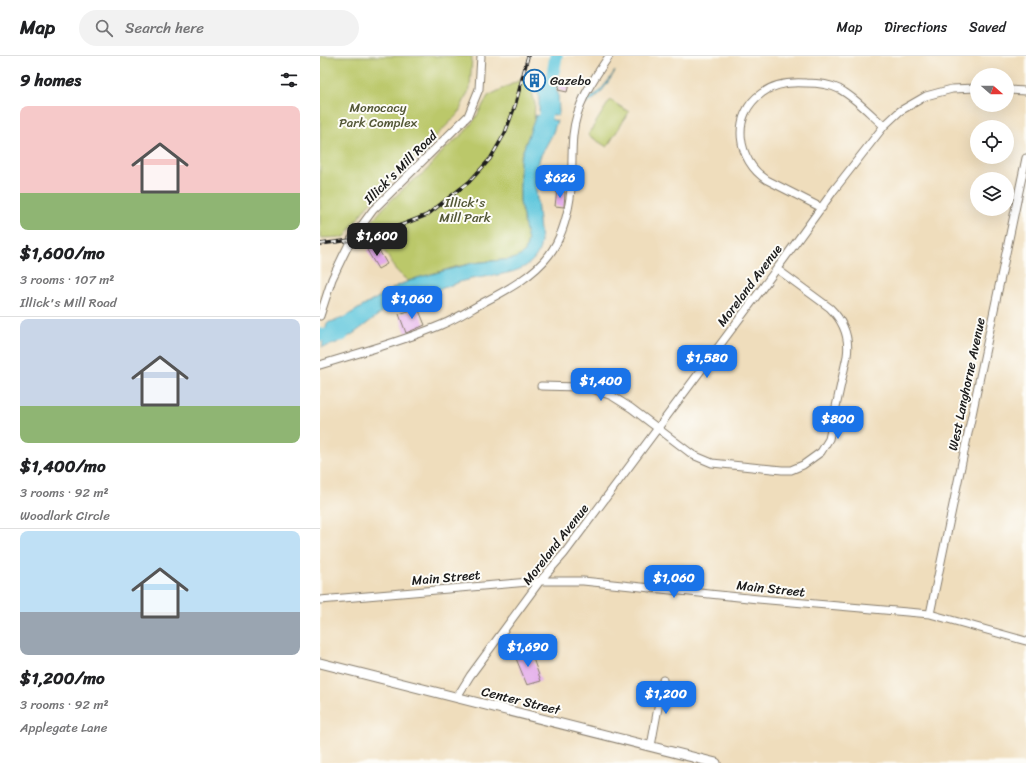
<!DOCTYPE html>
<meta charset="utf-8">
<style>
body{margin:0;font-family:Sriracha,sans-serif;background:#f2f2f2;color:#202124;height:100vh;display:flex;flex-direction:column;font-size:15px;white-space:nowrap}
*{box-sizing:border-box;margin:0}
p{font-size:13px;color:#757577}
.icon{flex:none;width:22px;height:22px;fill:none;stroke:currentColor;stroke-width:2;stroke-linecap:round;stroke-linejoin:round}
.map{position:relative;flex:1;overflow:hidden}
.side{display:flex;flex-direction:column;background:#fff;width:320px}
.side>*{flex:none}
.needle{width:26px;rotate:110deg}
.controls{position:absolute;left:650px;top:12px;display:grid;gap:8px}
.controls a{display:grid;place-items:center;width:44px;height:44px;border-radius:50%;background:#fff;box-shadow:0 4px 16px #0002;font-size:20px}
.price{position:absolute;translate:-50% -34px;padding:0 9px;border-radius:8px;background:#1a73e8;color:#fff;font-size:13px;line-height:26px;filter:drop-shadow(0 1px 2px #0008)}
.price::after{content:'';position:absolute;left:50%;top:24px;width:12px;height:9px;margin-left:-6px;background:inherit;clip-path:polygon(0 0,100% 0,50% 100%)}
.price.selected{background:#222;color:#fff}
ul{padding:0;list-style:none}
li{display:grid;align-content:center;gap:8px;height:212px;padding:0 20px}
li+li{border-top:1px solid #e0e0e0}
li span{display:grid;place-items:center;height:124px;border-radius:8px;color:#555}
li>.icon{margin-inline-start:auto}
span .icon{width:72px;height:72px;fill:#fffc;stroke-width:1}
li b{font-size:17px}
h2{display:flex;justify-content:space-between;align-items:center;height:48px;padding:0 20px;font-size:17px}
header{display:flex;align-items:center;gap:24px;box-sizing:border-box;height:56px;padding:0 20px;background:#fff;border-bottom:1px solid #e0e0e0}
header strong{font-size:19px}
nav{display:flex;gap:22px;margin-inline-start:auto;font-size:14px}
.search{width:280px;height:36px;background:#f2f2f2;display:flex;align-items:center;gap:10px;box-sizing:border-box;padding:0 14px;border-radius:22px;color:#757577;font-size:15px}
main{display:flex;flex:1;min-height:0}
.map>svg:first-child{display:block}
</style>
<header>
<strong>Map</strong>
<div class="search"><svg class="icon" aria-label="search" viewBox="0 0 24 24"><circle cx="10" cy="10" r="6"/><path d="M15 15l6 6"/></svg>Search here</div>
<nav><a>Map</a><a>Directions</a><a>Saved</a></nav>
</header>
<main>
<section class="side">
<h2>9 homes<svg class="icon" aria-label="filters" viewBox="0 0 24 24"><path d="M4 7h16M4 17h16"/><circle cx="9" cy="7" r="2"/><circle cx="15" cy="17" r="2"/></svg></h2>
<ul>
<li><span style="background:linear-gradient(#f6c9c9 70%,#8fb573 0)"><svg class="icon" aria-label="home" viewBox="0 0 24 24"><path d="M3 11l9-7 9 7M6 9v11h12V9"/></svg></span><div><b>$1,600/mo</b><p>3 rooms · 107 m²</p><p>Illick's Mill Road</p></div></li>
<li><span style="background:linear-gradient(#c9d6e8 70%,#8fb573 0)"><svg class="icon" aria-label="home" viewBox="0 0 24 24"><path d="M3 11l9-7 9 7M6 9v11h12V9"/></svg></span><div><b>$1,400/mo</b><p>3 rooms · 92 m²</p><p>Woodlark Circle</p></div></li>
<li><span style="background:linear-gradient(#bfe0f5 65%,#9aa5b1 0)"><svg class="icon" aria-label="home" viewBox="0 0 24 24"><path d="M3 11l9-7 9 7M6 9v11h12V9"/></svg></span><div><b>$1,200/mo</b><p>3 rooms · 92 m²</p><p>Applegate Lane</p></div></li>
</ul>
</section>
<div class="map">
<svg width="706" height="707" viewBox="0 0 706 707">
<rect width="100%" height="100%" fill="#fdfcf7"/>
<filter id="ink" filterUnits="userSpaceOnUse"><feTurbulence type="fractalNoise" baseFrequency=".025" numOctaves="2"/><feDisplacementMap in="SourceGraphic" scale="8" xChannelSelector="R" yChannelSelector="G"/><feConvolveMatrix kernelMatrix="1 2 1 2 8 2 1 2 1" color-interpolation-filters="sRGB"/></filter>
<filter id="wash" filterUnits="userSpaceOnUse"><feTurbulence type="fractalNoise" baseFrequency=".012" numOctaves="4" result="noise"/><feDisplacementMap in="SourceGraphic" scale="16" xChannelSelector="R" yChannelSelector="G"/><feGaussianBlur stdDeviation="0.9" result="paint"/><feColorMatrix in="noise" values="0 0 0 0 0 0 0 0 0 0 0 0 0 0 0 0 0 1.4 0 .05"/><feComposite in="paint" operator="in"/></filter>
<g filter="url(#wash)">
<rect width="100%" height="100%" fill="#efddbc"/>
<path fill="#bbc86a" stroke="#6c7243" d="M 0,0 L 152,0 L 150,32 L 138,58 L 46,151 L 25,181 L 0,182 Z
M 212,18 L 209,27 L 214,29 L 212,41 L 215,47 L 214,66 L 200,102 L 200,146 L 208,185 L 205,196 L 200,200 L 193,203 L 160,206 L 135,211 L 88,225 C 81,219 73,213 70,204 L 56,181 L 52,165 L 67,148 L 90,127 L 106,115 L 124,94 L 144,77 L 155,63 L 168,40 Z
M 290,44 L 309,56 L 287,91 L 268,79 Z"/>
<path fill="#60c7dd" stroke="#3e727c" d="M 295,15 C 288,27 278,44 264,49 L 266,44 C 278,40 288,25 295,15 Z
M 217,32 L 238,36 L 239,57 L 238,60 L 219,55 L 219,41 Z
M 216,59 L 237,65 L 232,79 L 220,101 L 218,110 L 216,133 L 221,186 C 216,225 164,216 137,227 C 121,232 106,240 91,244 C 86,246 80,246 76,248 C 51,260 31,287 2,291 L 7,267 L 23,262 L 79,229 L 97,222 L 153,207 L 193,203 L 200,200 L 205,196 L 208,185 L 200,146 L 200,103 Z"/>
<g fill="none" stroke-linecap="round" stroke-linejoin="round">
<path stroke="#60c7dd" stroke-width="13" d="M 221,79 L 227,53 L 236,0
M 0,279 L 22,279"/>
</g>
<g id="blocks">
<path fill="#e3abea" d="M 212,18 L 221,22 L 218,30 L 209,27 Z
M 240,25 L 249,28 L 247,36 L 238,34 Z
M 237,134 L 245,136 L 244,151 L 235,150 Z
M 56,189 L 67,208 L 58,213 L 47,194 Z
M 98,252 L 105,269 L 86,277 L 79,258 Z
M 210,594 L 221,625 L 207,629 L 195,600 Z"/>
</g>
</g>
<g filter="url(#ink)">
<use href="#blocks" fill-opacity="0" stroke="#867c6c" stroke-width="1"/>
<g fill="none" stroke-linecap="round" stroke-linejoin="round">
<defs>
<path id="minor" d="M 687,34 L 706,35
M 502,152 L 447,124 C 417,105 410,59 442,37 C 454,28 472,26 486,27 C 497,27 509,28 519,33 C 536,42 550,58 564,70
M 0,260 L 12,223 L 23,200 L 31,184 L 53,154 L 148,60 L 159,33 L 161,0
M 0,309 C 41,296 81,286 121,269 C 136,263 151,253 166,245 C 189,233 214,219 229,199 C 241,183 247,162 250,142 C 253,121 251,100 253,79 C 256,48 272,25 289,0
M 221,330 L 258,331 L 270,332 L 292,340 L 311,352 L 373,399 L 392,407 L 462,414 L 471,414 L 483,409 L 501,396 L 509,383 L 527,300 C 530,281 524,266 510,252 L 457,213
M 0,544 L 220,525 L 263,525 L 438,543 L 610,558 L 706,585
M 610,558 L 706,102
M 137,641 L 150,620 L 220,525 L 244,498 L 464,203 L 514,134 L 564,70 L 580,55 L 606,40 L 632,33 L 657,32
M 331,690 L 343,624"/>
<path id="major" d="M 0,607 L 396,707"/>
</defs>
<use href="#minor" stroke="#867c6c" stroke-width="9"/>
<use href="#major" stroke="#867c6c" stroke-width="11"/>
<use href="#minor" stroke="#fff" stroke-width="7"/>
<use href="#major" stroke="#fff" stroke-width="9"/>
<defs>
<path id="rail" d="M 0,188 L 31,184 L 53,180 L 107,159 L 149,126 L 170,103 L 185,77 L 195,50 L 208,0"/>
</defs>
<use href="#rail" stroke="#1c1c1c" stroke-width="3.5"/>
<use href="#rail" stroke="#fdfcf7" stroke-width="2" stroke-dasharray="6" stroke-linecap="butt"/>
</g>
</g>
<defs>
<symbol id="building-ring" viewBox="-11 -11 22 22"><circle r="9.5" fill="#fdfcf7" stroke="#1f6fb2" stroke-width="1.5"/><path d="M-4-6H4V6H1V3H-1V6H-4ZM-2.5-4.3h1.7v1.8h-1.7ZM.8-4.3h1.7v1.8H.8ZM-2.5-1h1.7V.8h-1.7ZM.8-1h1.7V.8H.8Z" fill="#1f6fb2"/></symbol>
</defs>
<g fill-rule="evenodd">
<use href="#building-ring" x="202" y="12" width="25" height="25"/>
</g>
<g text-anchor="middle" stroke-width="4" stroke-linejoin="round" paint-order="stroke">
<g font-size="13" fill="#1c1c1c" stroke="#fdfcf7" text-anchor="start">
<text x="230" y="29">Gazebo</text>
</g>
<g font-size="13" fill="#545837" stroke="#fdfcf7">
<text x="58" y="56">Monocacy<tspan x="58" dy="15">Park Complex</tspan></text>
<text x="145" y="151">Illick's<tspan x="145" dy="15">Mill Park</tspan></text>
</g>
<g font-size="13" fill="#1c1c1c" stroke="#fdfcf7">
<text transform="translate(80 111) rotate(-45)" y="5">Illick's Mill Road</text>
<text transform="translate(429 229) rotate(-53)" y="5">Moreland Avenue</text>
<text transform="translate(646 328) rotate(-78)" y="5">West Langhorne Avenue</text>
<text transform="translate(235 488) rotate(-52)" y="5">Moreland Avenue</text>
<text transform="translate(126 521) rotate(-5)" y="5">Main Street</text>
<text transform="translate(451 532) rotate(6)" y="5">Main Street</text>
<text transform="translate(201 644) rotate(14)" y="5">Center Street</text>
</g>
</g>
</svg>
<div class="controls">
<a><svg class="needle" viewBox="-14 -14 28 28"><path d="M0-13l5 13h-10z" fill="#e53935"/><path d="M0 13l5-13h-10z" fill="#757577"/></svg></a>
<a><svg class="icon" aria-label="locate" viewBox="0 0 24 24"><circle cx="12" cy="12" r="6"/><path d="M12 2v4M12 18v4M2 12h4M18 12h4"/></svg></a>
<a><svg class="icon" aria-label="layers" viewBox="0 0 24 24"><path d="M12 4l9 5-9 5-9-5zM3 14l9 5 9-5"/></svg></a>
</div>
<b class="price" style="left:240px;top:143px">$626</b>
<b class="price selected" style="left:57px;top:201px">$1,600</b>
<b class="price" style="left:92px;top:264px">$1,060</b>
<b class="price" style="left:387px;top:323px">$1,580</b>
<b class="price" style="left:281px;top:346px">$1,400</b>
<b class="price" style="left:518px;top:384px">$800</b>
<b class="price" style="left:354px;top:543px">$1,060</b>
<b class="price" style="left:208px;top:612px">$1,690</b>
<b class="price" style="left:346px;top:659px">$1,200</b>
</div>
</main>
